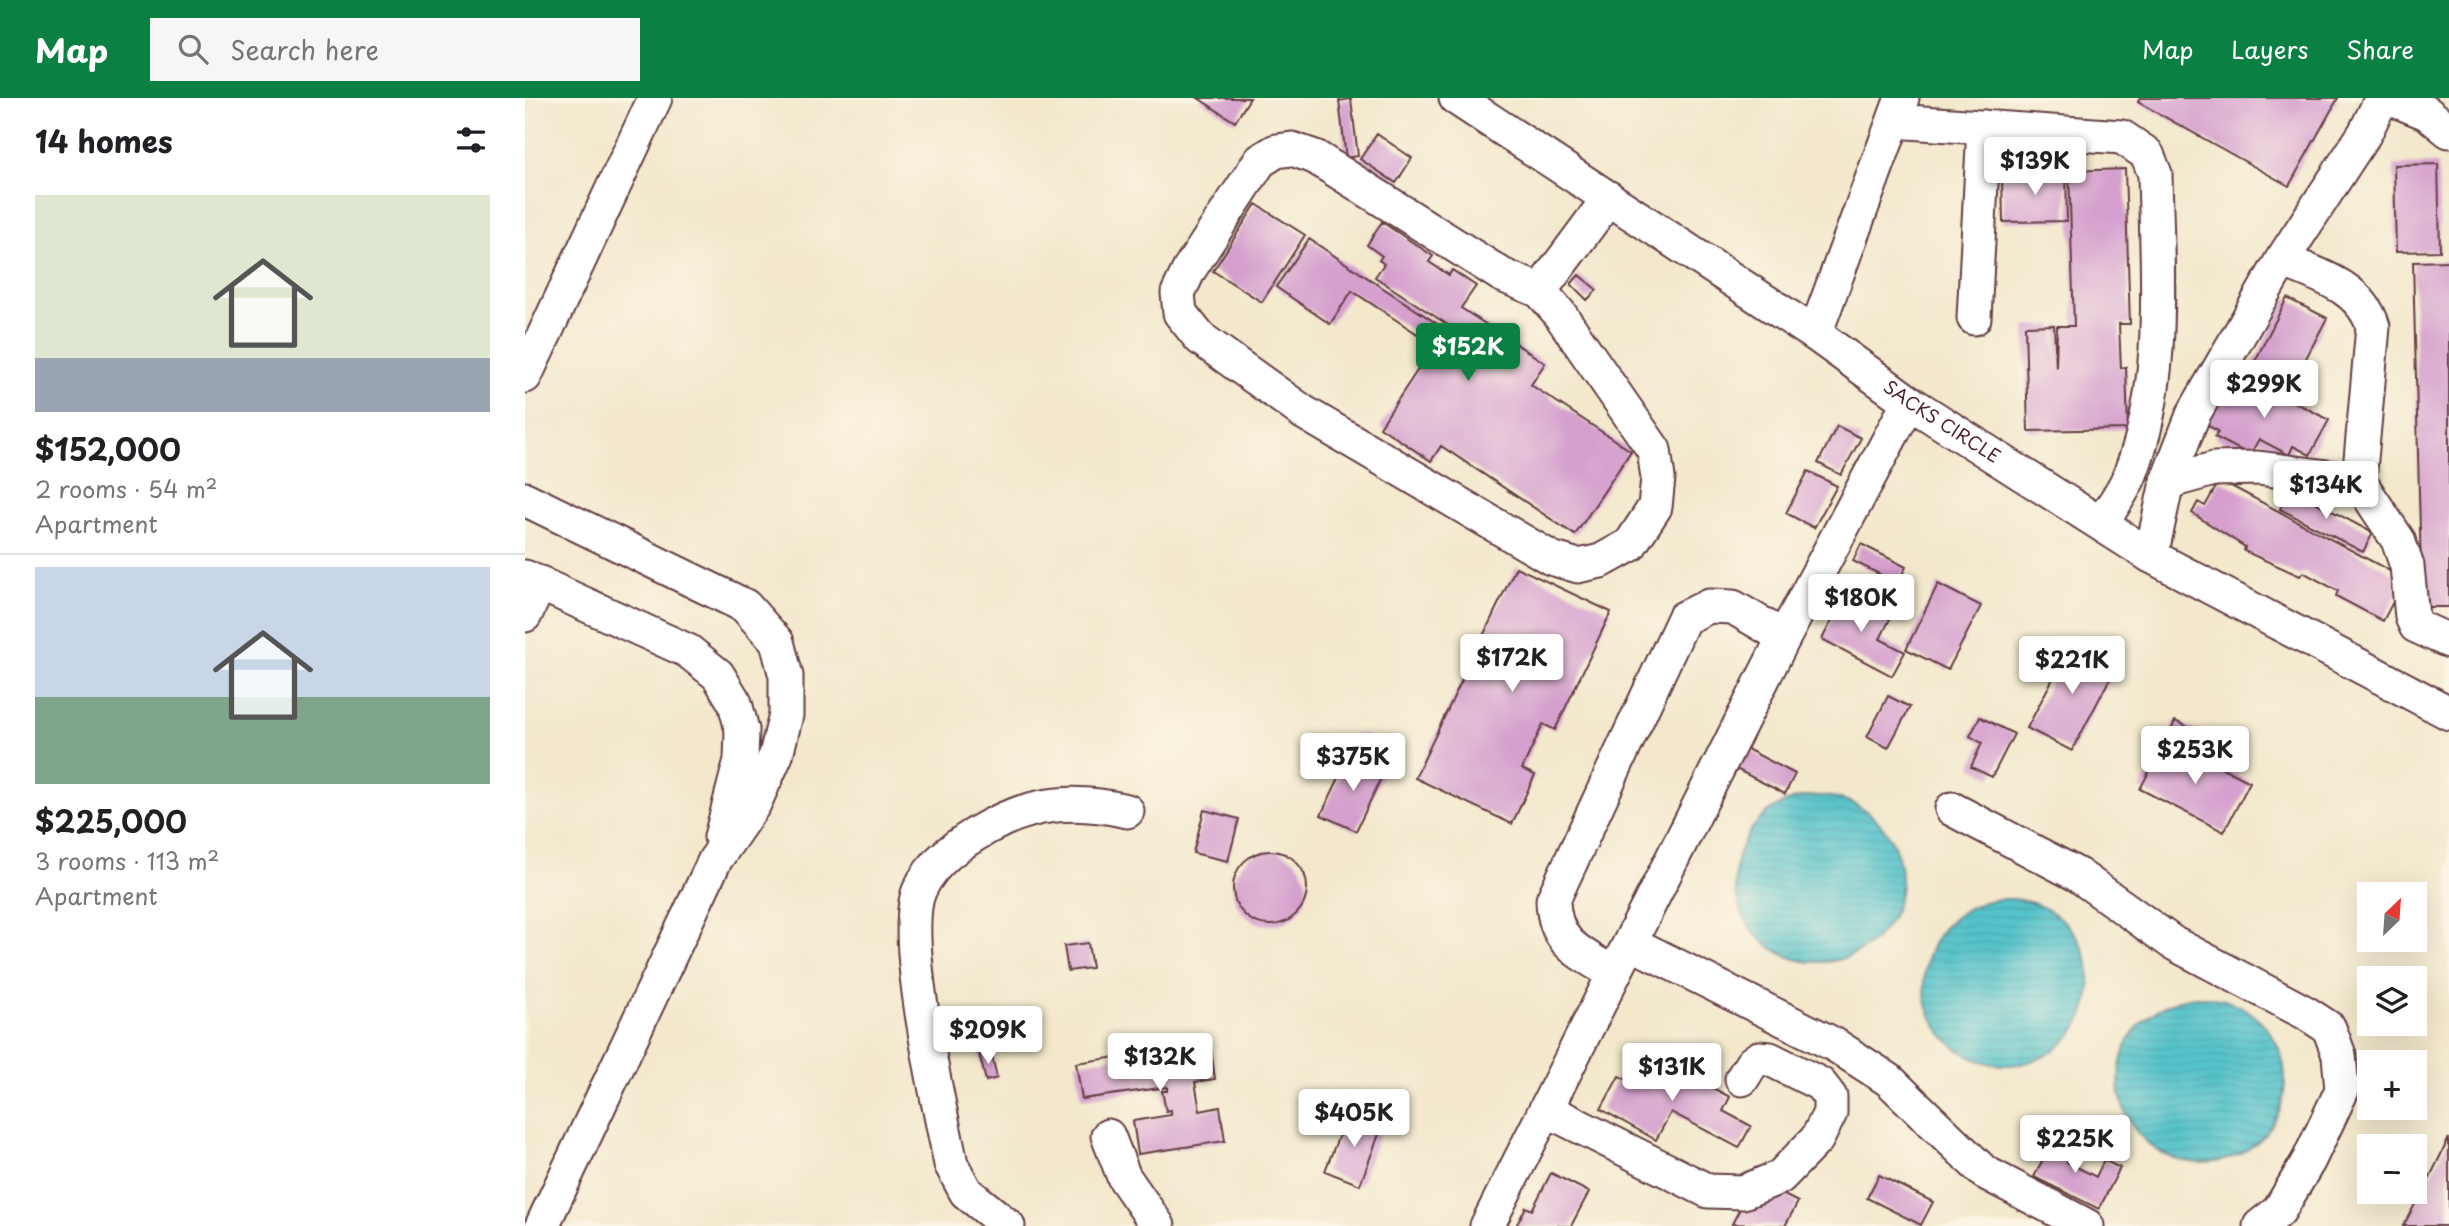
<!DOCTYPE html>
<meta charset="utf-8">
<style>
body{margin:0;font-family:"Playpen Sans",sans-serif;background:#f6f6f6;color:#202124;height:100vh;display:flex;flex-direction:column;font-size:26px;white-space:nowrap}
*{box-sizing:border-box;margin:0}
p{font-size:23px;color:#757577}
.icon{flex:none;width:38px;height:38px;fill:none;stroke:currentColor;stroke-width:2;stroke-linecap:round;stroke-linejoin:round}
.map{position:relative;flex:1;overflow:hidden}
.details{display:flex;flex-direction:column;background:#fff;width:525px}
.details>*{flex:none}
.needle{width:46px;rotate:25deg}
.tools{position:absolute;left:1832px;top:784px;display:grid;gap:14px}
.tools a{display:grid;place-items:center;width:70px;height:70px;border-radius:0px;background:#fff;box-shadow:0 7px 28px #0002;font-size:35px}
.price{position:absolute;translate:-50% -60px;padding:0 16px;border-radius:7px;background:#fff;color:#222;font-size:23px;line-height:46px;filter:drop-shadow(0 2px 4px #0008)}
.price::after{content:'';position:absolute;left:50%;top:42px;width:21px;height:16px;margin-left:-10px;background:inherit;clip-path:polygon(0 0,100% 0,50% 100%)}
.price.selected{background:#0b8043;color:#fff}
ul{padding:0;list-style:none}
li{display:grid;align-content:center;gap:14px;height:371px;padding:0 35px}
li+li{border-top:2px solid #e0e0e0}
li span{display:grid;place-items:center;height:217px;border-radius:0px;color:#555}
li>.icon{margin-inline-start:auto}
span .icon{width:126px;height:126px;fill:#fffc;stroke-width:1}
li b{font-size:30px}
h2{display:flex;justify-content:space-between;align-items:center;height:84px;padding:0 35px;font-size:30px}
header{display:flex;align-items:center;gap:42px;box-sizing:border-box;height:98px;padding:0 35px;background:#0b8043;color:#fff}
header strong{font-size:33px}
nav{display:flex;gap:38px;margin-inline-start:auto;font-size:24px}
.search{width:490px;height:63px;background:#f6f6f6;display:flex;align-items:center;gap:18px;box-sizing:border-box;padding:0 24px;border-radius:0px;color:#757577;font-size:26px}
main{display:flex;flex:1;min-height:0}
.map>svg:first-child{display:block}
</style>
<header>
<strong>Map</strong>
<div class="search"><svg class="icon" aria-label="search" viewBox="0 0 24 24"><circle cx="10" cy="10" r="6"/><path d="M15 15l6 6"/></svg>Search here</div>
<nav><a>Map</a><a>Layers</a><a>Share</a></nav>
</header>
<main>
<section class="details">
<h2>14 homes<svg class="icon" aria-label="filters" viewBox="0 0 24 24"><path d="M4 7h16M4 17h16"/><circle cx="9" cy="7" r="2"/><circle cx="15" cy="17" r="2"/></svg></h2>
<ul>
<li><span style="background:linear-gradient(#dfe7d0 75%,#9aa5b1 0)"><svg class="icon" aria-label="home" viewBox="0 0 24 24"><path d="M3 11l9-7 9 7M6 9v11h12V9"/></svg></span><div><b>$152,000</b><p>2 rooms · 54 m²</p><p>Apartment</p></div></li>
<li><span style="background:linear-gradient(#c9d6e8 60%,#7fa58c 0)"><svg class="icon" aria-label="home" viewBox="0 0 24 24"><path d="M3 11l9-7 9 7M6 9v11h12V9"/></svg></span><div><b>$225,000</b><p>3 rooms · 113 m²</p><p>Apartment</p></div></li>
</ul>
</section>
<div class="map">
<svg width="1924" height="1128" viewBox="0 0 1924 1128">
<defs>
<pattern id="water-rules" width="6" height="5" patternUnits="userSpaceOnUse" patternTransform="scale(1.75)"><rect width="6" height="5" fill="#55c3cb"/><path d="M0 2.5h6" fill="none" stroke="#4ca7ae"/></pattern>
</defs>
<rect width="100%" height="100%" fill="#fcf5e5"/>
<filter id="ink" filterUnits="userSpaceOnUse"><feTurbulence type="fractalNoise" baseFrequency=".0143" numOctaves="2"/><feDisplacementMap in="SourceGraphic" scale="14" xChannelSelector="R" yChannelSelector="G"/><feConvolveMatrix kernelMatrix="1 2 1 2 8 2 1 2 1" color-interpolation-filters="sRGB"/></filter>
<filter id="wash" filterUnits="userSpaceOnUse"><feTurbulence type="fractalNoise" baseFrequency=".00686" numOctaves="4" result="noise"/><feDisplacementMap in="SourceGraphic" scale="28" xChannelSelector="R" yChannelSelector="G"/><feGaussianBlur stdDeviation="1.57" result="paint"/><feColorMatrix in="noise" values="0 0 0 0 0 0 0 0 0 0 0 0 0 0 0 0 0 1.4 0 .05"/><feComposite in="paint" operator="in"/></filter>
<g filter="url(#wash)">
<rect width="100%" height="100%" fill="#f3e8cc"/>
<path fill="url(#water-rules)" stroke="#50717b" stroke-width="2" d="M1210 781a83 83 0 1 1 166 0a83 83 0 1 1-166 0Z
M1399 884a83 83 0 1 1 166 0a83 83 0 1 1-166 0Z
M1594 982a83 83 0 1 1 166 0a83 83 0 1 1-166 0Z"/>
<g id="blocks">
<path fill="#d5a0ce" d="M 673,0 L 725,0 L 710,24 Z
M 1615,0 L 1813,0 L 1764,88 L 1613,4 Z
M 826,1 L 833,58 L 821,60 L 814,3 Z
M 852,36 L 887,60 L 871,85 L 835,61 Z
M 1913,66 L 1915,153 L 1871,154 L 1869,67 Z
M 1600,71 L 1605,226 L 1594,226 L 1596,270 L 1601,269 L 1603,331 L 1503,333 L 1500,228 L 1529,227 L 1531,270 L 1532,228 L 1549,228 L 1544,73 Z
M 1541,74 L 1542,123 L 1478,124 L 1477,75 Z
M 731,106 L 780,137 L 737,204 L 688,173 Z
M 857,124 L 908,158 L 904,164 L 924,177 L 927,172 L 951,188 L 936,210 L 1020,265 L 1006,287 L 1106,353 L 1050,437 L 916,348 L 906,363 L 855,329 L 909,247 L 827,193 L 805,226 L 751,189 L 784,141 L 920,231 L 923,227 L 850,179 L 859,166 L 854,162 L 857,158 L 842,147 Z
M 1924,163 L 1924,509 L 1897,509 L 1888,164 Z
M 1054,177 L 1072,192 L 1062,202 L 1046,186 Z
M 1762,200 L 1802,220 L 1762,297 L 1723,277 Z
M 1722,279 L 1804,322 L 1785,357 L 1768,348 L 1764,357 L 1734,341 L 1725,357 L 1690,339 L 1693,333 L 1676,324 L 1691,294 L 1709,304 Z
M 1312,328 L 1336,340 L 1316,377 L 1293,365 Z
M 1631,352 L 1638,356 L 1626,381 L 1618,377 Z
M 1283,373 L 1312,388 L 1289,430 L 1261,415 Z
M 1695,382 L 1880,481 L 1858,523 L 1811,498 L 1813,493 L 1778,474 L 1775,478 L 1719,453 L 1720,449 L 1667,415 L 1673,404 L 1680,408 Z
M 1766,391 L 1848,435 L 1838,454 L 1755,411 Z
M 1336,446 L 1381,469 L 1372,485 L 1328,463 Z
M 991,469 L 1086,514 L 1030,632 L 1018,626 L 997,671 L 1010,677 L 987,726 L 890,680 Z
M 1413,486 L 1456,508 L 1423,572 L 1381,551 Z
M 1308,495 L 1318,501 L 1319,498 L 1365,521 L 1355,541 L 1380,554 L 1367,578 L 1297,541 L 1308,520 L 1298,514 Z
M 1547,544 L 1592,567 L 1547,653 L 1502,630 Z
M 1363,598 L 1385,609 L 1363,650 L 1342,639 Z
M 1455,619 L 1489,636 L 1467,679 L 1446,669 L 1457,645 L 1445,638 Z
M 1650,623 L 1678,636 L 1671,650 L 1644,637 Z
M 836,635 L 869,651 L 862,667 L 829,650 Z
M 1641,641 L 1725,684 L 1699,734 L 1615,691 Z
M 1222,651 L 1270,676 L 1260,696 L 1211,671 Z
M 825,657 L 859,674 L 831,733 L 796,717 Z
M 679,712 L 714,721 L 703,763 L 668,755 Z
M708 790a37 37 0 1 1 74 0a37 37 0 1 1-74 0Z
M 563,845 L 567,870 L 543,873 L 539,848 Z
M 604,944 L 606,957 L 685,945 L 690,981 L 670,984 L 675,1013 L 695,1009 L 700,1043 L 613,1056 L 608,1023 L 646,1017 L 646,1012 L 641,1013 L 637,993 L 642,993 L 642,989 L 557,1001 L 551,965 L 592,959 L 590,946 Z
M 466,953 L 472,980 L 461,983 L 454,955 Z
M 1125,957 L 1205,999 L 1198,1013 L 1226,1028 L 1214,1050 L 1146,1014 L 1131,1042 L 1076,1011 L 1094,978 L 1110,986 Z
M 823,1014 L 857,1028 L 835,1087 L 800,1073 Z
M 1530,1037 L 1550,1047 L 1542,1064 L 1571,1079 L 1579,1062 L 1595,1070 L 1574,1111 L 1509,1079 Z
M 1924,1040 L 1924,1128 L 1878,1128 L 1903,1083 Z
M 1026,1075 L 1064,1094 L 1046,1128 L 991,1128 L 1001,1109 L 1007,1112 Z
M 1354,1077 L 1408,1104 L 1396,1127 L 1342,1100 Z
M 1249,1092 L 1273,1104 L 1260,1128 L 1207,1126 L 1224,1093 Z"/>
</g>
</g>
<g filter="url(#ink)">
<use href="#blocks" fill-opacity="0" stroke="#633d43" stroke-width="2"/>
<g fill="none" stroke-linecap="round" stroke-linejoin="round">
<defs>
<g id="minor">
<path id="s1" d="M 931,0 L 1290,236 L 1384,304 L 1626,458 L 1924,615"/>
<path d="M 1865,0 L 1902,15 L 1924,33"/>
<path d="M 1369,23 L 1597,39 L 1622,56 L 1630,76 C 1632,174 1642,280 1606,374 C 1600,392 1586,409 1577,425"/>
<path d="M 767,51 L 790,59 L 977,177 L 1015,193 L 1034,215 L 1129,352 L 1133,380 L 1130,409 L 1105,447 L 1076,463 L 1053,468 L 1026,460 L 778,314 L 675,240 L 655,215 L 653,195 L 664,172 L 735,63 L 751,53 Z"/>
<path d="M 1757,162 C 1793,177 1837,189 1848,229 L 1834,383 L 1873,442 L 1882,468 L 1887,519 L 1891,528 L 1924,543"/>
<path d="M 1015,193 L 1084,100"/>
<path d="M 1449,220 L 1459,29"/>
<path d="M 1290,236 L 1377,0"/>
<path d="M 0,278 L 130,0"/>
<path d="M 1642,384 L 1689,371 L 1733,370 L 1834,383"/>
<path d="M 0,401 L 220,508 L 252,544 L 261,578 L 261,617 L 251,657 L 229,706 L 190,762 L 17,1128"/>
<path d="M 1626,458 L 1642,384 L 1668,317 L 1757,162 L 1840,35 L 1857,0"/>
<path d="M 0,479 L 163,553 L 193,577 L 210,605 L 217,632 L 216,662 L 196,739"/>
<path d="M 0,517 L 15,485"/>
<path d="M 1427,711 L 1553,777 L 1648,845 L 1781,915 L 1804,930 L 1814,957 L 1817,992 L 1784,1062 L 1754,1113 L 1735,1128"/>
<path d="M 1106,845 L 1310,947 L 1364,982 L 1459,1074 L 1562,1128"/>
<path d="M 1088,875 C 1054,854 1029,846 1028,802 L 1159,520 L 1184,508 L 1208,509 L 1259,539"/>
<path d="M 1022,1012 L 1183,1093 L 1218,1094 L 1255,1079 L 1292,1041 L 1305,1015 L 1305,999 L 1295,986 L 1245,961 L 1234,960 L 1227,965 L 1217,981"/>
<path d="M 583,1038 L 599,1079 L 633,1128"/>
<path d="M 483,1128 L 441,1094 L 426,1066 C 415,1010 375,840 394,793 C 407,763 436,744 463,729 C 509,704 551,701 602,713"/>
<path d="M 962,1128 L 1259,539 L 1384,304"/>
</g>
</defs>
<use href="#minor" stroke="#633d43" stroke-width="37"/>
<use href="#minor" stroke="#fff" stroke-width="33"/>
</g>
</g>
<g text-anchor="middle" stroke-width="6" stroke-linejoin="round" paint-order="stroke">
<g font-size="18" fill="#4a1f2b" stroke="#fcf5e5">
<text dy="6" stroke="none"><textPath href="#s1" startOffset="584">SACKS CIRCLE</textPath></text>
</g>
</g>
</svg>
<div class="tools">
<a><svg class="needle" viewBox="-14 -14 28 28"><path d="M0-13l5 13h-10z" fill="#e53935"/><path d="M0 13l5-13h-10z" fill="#757577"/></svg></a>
<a><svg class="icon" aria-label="layers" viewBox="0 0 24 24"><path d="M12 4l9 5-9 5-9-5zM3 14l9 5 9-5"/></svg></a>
<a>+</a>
<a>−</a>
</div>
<b class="price" style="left:1510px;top:99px">$139K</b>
<b class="price selected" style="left:943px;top:285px">$152K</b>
<b class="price" style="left:1739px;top:322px">$299K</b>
<b class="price" style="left:1801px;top:423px">$134K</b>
<b class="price" style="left:1336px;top:536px">$180K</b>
<b class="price" style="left:987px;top:596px">$172K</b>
<b class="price" style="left:1547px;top:598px">$221K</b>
<b class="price" style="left:1670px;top:688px">$253K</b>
<b class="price" style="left:828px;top:695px">$375K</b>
<b class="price" style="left:463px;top:968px">$209K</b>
<b class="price" style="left:635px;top:995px">$132K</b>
<b class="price" style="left:1147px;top:1005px">$131K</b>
<b class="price" style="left:829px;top:1051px">$405K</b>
<b class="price" style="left:1550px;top:1077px">$225K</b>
</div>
</main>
